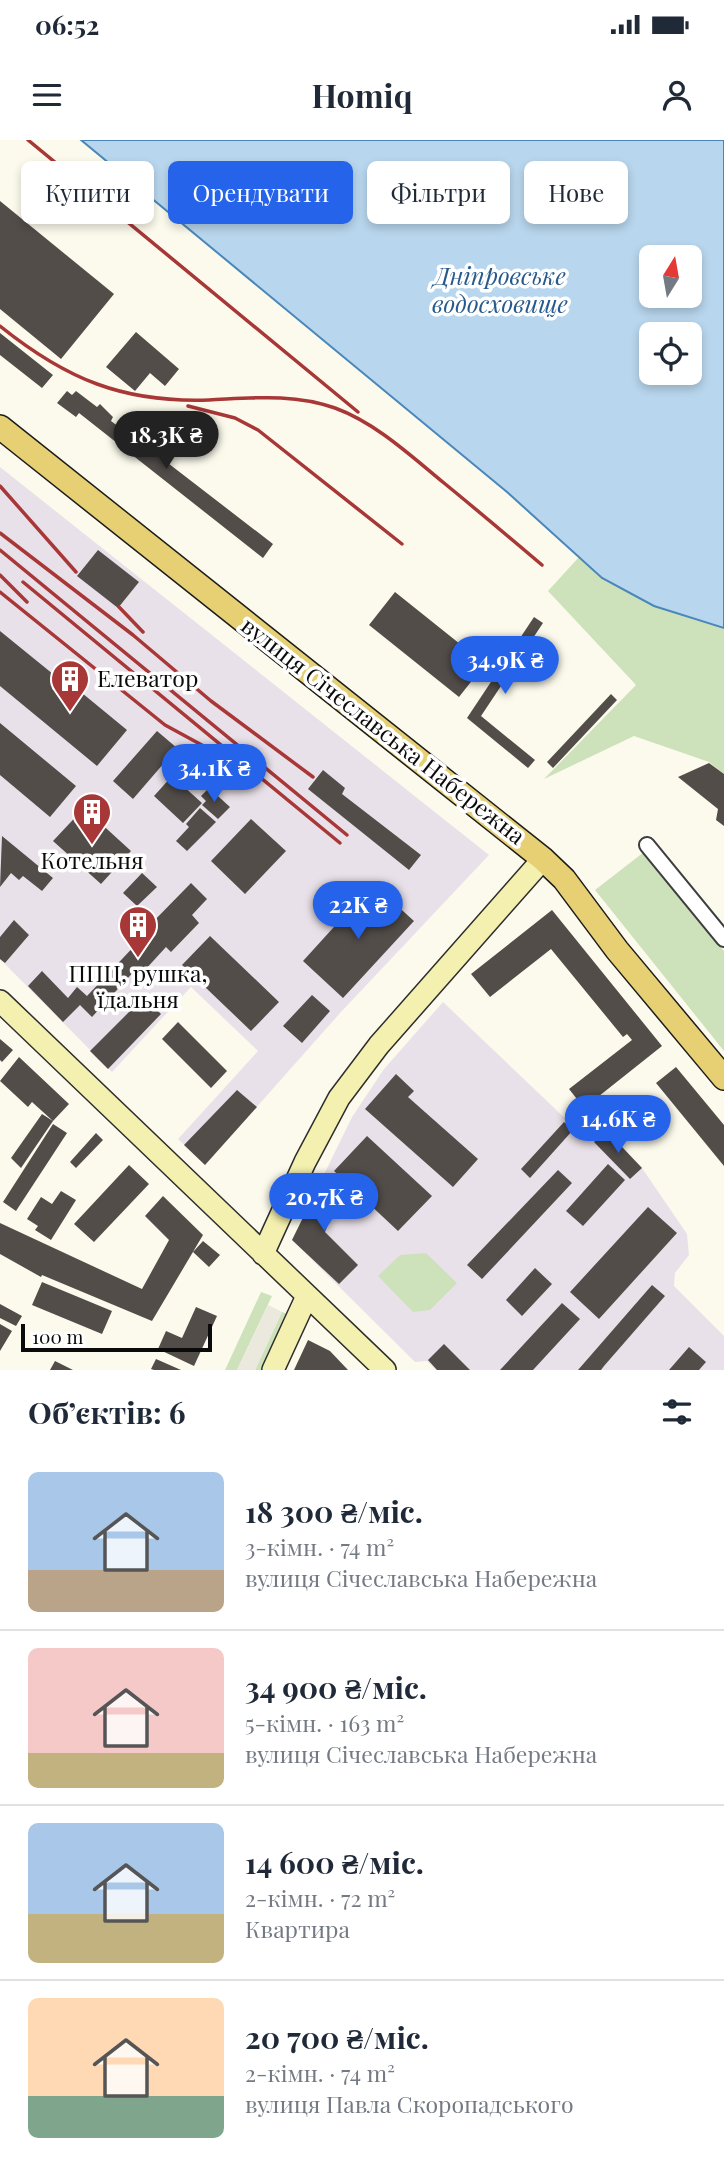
<!DOCTYPE html>
<html lang="uk">
<meta charset="utf-8">
<style>
body{margin:0;font-family:"Playfair Display",serif;background:#f6f6f7;color:#1f2937;height:100vh;display:flex;flex-direction:column;font-size:26px;white-space:nowrap}
*{box-sizing:border-box;margin:0}
p{font-size:23px;color:#747a83}
.icon{flex:none;width:38px;height:38px;fill:none;stroke:currentColor;stroke-width:2;stroke-linecap:round;stroke-linejoin:round}
.map{position:relative;height:1230px;overflow:hidden}
.drawer{display:flex;flex-direction:column;background:#fff;flex:1}
.drawer>*{flex:none}
.banner{position:absolute;left:21px;top:21px;width:682px;height:63px;display:flex;gap:14px}
.needle{width:46px;rotate:11deg}
.buttons{position:absolute;left:639px;top:105px;display:grid;gap:14px}
.buttons a{display:grid;place-items:center;width:63px;height:63px;border-radius:10px;background:#fff;box-shadow:0 4px 10px #0003;font-size:35px}
.scale{position:absolute;left:21px;bottom:18px;width:191px;box-sizing:border-box;padding-left:7px;border:4px solid #0b0b0b;border-top:0;font-size:19px;line-height:24px;white-space:nowrap;color:#0b0b0b;-webkit-text-stroke:5px #fff;paint-order:stroke}
.price{position:absolute;translate:-50% -60px;padding:0 16px;border-radius:24px;background:#2563eb;color:#fff;font-size:23px;line-height:46px;filter:drop-shadow(0 2px 4px #0008)}
.price::after{content:'';position:absolute;left:50%;top:42px;width:21px;height:16px;margin-left:-10px;background:inherit;clip-path:polygon(0 0,100% 0,50% 100%)}
.price.selected{background:#222;color:#fff}
ul{padding:0;list-style:none}
li{display:flex;align-items:center;gap:21px;height:175px;padding:0 28px}
li+li{border-top:2px solid #e0e1e3}
li span{display:grid;place-items:center;flex:none;width:196px;height:140px;border-radius:10px;color:#555}
li>.icon{margin-inline-start:auto}
span .icon{width:84px;height:84px;fill:#fffc;stroke-width:1}
li b{font-size:30px}
h2{display:flex;justify-content:space-between;align-items:center;height:84px;padding:0 28px;font-size:30px}
.chip{padding:0 24px;border-radius:10px;background:#fff;box-shadow:0 4px 10px #0003;font-size:24px;line-height:63px}
.chip.selected{background:#2563eb;color:#fff}
.status{display:flex;justify-content:space-between;align-items:center;height:49px;padding:0 35px;background:#fff;direction:ltr}
.status svg{height:19px;fill:currentColor}
header{display:flex;justify-content:space-between;align-items:center;height:91px;padding:0 28px;background:#fff;font-size:32px;font-weight:700}
.map>svg:first-child{display:block}
</style>
<div class="status"><b>06:52</b><svg viewBox="0 0 49 12"><path d="M0 12V9h3v3zM5 12V6h3v6zM10 12V3h3v9zM15 12V0h3v12zM26 1h20v11H26zM47 4h2v5h-2z"/></svg></div>
<header><svg class="icon" aria-label="menu" viewBox="0 0 24 24"><path d="M4 6h16M4 12h16M4 18h16"/></svg>Homiq<svg class="icon" aria-label="person" viewBox="0 0 24 24"><circle cx="12" cy="8" r="4"/><path d="M4 21q1-7 8-7t8 7"/></svg></header>
<div class="map">
<svg width="724" height="1230" viewBox="0 0 724 1230">
<rect width="100%" height="100%" fill="#fcfaec"/>
<path fill="#e9e1e9" d="M 0,327 L 489,715 L 341,872 L 205,1025 L 178,999 L 258,911 L 191,847 L 112,932 L 0,819 Z
M 443,862 L 568,981 L 606,990 L 642,1028 L 687,1094 L 689,1115 L 675,1133 L 674,1146 L 724,1196 L 724,1230 L 436,1230 L 427,1221 L 415,1222 L 292,1100 L 352,977 L 384,929 Z"/>
<path fill="#cde2bb" d="M 579,417 C 622,455 670,474 724,488 L 724,634 L 709,622 L 634,596 L 544,639 L 636,545 L 548,451 Z
M 644,712 L 724,811 L 724,911 L 595,750 Z
M 426,1113 L 457,1143 L 430,1170 L 413,1172 L 378,1136 L 400,1115 Z
M 261,1152 L 272,1156 L 237,1230 L 225,1230 Z
M 282,1172 L 293,1176 L 267,1230 L 255,1230 Z"/>
<path fill="#ebe8dd" d="M 268,1165 L 282,1172 L 255,1230 L 237,1230 Z"/>
<path fill="#b8d6ed" stroke="#4987ba" stroke-width="2" fill-rule="evenodd" d="M 81,0 L 724,0 L 724,488 L 654,466 L 602,438 L 507,352 ZM 651,117 L 690,117 L 690,156 L 651,156 ZM 651,194 L 690,194 L 690,233 L 651,233 Z"/>
<path fill="#524d49" d="M 0,61 L 114,154 L 61,219 L 0,169 Z
M 136,192 L 179,229 L 165,246 L 150,233 L 135,251 L 106,227 Z
M 0,193 L 53,235 L 42,248 L 0,215 Z
M 67,251 L 72,255 L 76,251 L 97,267 L 100,264 L 113,277 L 111,281 L 127,293 L 130,289 L 141,297 L 138,300 L 273,404 L 263,418 L 79,273 L 76,277 L 57,263 Z
M 98,410 L 139,442 L 118,468 L 77,436 Z
M 395,452 L 485,524 L 459,557 L 369,485 Z
M 534,477 L 543,483 L 481,576 L 535,620 L 528,628 L 467,578 Z
M 0,491 L 80,556 L 82,553 L 127,590 L 97,626 L 0,546 Z
M 611,554 L 617,560 L 553,628 L 547,622 Z
M 0,583 L 76,646 L 50,677 L 0,635 Z
M 157,591 L 177,608 L 133,659 L 113,641 Z
M 709,623 L 724,634 L 724,686 L 716,680 L 718,669 L 678,637 Z
M 323,630 L 345,648 L 342,654 L 421,715 L 409,730 L 308,649 Z
M 172,636 L 202,663 L 183,683 L 154,656 Z
M 209,648 L 230,667 L 218,679 L 202,665 L 206,661 L 201,656 Z
M 84,668 L 131,711 L 101,744 L 53,701 Z
M 200,668 L 216,682 L 187,711 L 176,701 L 189,687 L 186,684 Z
M 251,679 L 286,711 L 245,754 L 211,721 Z
M 2,696 L 53,738 L 42,751 L 23,736 L 19,740 L 11,733 L 0,747 Z
M 142,733 L 157,747 L 137,766 L 123,753 Z
M 191,743 L 207,759 L 192,775 L 199,783 L 171,812 L 166,807 L 144,831 L 139,826 L 92,877 L 80,865 L 63,882 L 28,846 L 42,831 L 68,858 L 77,847 L 87,856 L 141,799 L 137,793 L 143,787 L 147,788 Z
M 373,744 L 414,781 L 343,858 L 303,821 Z
M 552,770 L 662,906 L 584,968 L 569,949 L 632,900 L 627,894 L 623,897 L 551,809 L 490,857 L 471,834 Z
M 14,780 L 29,795 L 5,823 L 0,819 L 0,797 Z
M 210,796 L 279,862 L 251,891 L 182,825 Z
M 312,855 L 330,871 L 302,903 L 283,886 Z
M 144,857 L 161,874 L 108,929 L 90,911 Z
M 178,882 L 227,931 L 211,948 L 162,899 Z
M 0,899 L 13,910 L 2,922 L 0,920 Z
M 19,917 L 69,964 L 53,981 L 32,962 L 28,967 L 0,941 Z
M 676,927 L 724,985 L 724,1026 L 656,943 Z
M 396,934 L 414,951 L 408,957 L 478,1019 L 453,1047 L 365,969 Z
M 237,950 L 257,967 L 205,1025 L 184,1005 Z
M 42,974 L 53,981 L 21,1028 L 11,1018 Z
M 564,982 L 573,990 L 530,1038 L 521,1029 Z
M 53,984 L 67,993 L 16,1071 L 3,1062 Z
M 606,990 L 642,1028 L 630,1039 L 594,1002 Z
M 96,993 L 103,1000 L 76,1028 L 70,1022 Z
M 367,996 L 432,1056 L 398,1091 L 334,1031 Z
M 608,1024 L 625,1040 L 583,1086 L 566,1071 Z
M 129,1025 L 149,1044 L 94,1102 L 74,1084 Z
M 558,1030 L 572,1043 L 482,1139 L 467,1125 Z
M 324,1035 L 342,1050 L 325,1092 L 358,1125 L 339,1144 L 292,1100 Z
M 61,1051 L 76,1060 L 51,1100 L 35,1090 L 38,1086 L 27,1079 L 41,1057 L 52,1064 Z
M 163,1056 L 203,1095 L 152,1181 L 42,1135 L 41,1137 L 0,1114 L 0,1083 L 142,1149 L 169,1100 L 145,1076 Z
M 648,1067 L 677,1093 L 599,1179 L 570,1152 Z
M 203,1101 L 220,1115 L 209,1127 L 193,1112 Z
M 535,1128 L 552,1144 L 522,1176 L 506,1160 Z
M 42,1142 L 112,1171 L 102,1194 L 32,1165 Z
M 652,1145 L 665,1156 L 604,1226 L 601,1230 L 578,1230 Z
M 562,1163 L 580,1179 L 533,1230 L 500,1230 Z
M 0,1164 L 22,1176 L 16,1186 L 0,1178 Z
M 196,1167 L 217,1176 L 194,1226 L 158,1209 L 166,1191 L 182,1198 Z
M 0,1184 L 12,1191 L 0,1211 Z
M 308,1200 L 330,1211 L 348,1230 L 294,1230 Z
M 444,1204 L 470,1230 L 437,1230 L 428,1220 Z
M 689,1207 L 706,1222 L 699,1230 L 669,1230 Z
M 156,1219 L 181,1230 L 154,1230 L 151,1229 Z
M 55,1221 L 73,1230 L 50,1230 Z"/>
<g fill="none" stroke-linecap="round" stroke-linejoin="round">
<defs>
<path id="street" d="M 647,705 L 724,799"/>
<path id="secondary" d="M 0,861 L 385,1230
M 263,1114 L 305,1022 L 339,958 L 379,905 L 543,719
M 273,1230 L 307,1156"/>
<path id="primary" d="M 0,287 L 543,719 L 564,739 L 617,810 L 724,938"/>
</defs>
<use href="#street" stroke="#3e3e3e" stroke-width="18"/>
<use href="#secondary" stroke="#2d2d2d" stroke-width="24"/>
<use href="#primary" stroke="#1c1c1c" stroke-width="26"/>
<use href="#street" stroke="#fff" stroke-width="14"/>
<use href="#secondary" stroke="#f4f0b0" stroke-width="21"/>
<use href="#primary" stroke="#e6d073" stroke-width="23"/>
<path stroke="#a83737" stroke-width="3.5" d="M 28,0 L 358,272
M 0,186 C 66,239 123,263 209,260 C 252,258 293,253 335,268 C 376,283 411,316 444,343 C 477,370 509,397 542,425
M 188,266 L 235,278 L 258,290 L 402,404
M 0,346 L 76,432
M 0,393 L 133,495 L 211,561 L 313,637
M 0,410 L 347,695
M 0,435 L 27,462
M 23,442 L 340,703
M 0,452 L 165,585 L 222,616
M 119,467 L 143,492"/>
</g>
<defs>
<symbol id="building-pin" viewBox="-11 -11 22 30"><path d="M0 17L-7.5 6A9.5 9.5 0 1 1 7.5 6Z" fill="#a83737" stroke="#fff"/><path d="M-4-6H4V6H1V3H-1V6H-4ZM-2.5-4.3h1.7v1.8h-1.7ZM.8-4.3h1.7v1.8H.8ZM-2.5-1h1.7V.8h-1.7ZM.8-1h1.7V.8H.8Z" fill="#fff"/></symbol>
</defs>
<g fill-rule="evenodd">
<use href="#building-pin" x="48" y="517" width="44" height="60"/>
<use href="#building-pin" x="70" y="650" width="44" height="60"/>
<use href="#building-pin" x="116" y="763" width="44" height="60"/>
</g>
<g text-anchor="middle" stroke-width="7" stroke-linejoin="round" paint-order="stroke">
<g font-size="23" fill="#0b0b0b" stroke="#fff">
<text x="97" y="547" text-anchor="start">Елеватор</text>
<text x="92" y="729">Котельня</text>
<text x="138" y="842">ППЦ, рушка,<tspan x="138" dy="26">їдальня</tspan></text>
</g>
<g font-size="23" fill="#0b0b0b" stroke="#fff">
<text transform="translate(383 591) rotate(38)" y="8">вулиця Січеславська Набережна</text>
</g>
<g font-size="24" font-style="italic" fill="#265a8c" stroke="#fff">
<text x="500" y="145">Дніпровське<tspan x="500" dy="28">водосховище</tspan></text>
</g>
</g>
</svg>
<div class="buttons">
<a><svg class="needle" viewBox="-14 -14 28 28"><path d="M0-13l5 13h-10z" fill="#e53935"/><path d="M0 13l5-13h-10z" fill="#747a83"/></svg></a>
<a><svg class="icon" aria-label="locate" viewBox="0 0 24 24"><circle cx="12" cy="12" r="6"/><path d="M12 2v4M12 18v4M2 12h4M18 12h4"/></svg></a>
</div>
<div class="scale">100 m</div>
<b class="price selected" style="left:166px;top:331px">18.3K ₴</b>
<b class="price" style="left:505px;top:556px">34.9K ₴</b>
<b class="price" style="left:214px;top:664px">34.1K ₴</b>
<b class="price" style="left:358px;top:801px">22K ₴</b>
<b class="price" style="left:618px;top:1015px">14.6K ₴</b>
<b class="price" style="left:324px;top:1093px">20.7K ₴</b>
<div class="banner">
<a class="chip">Купити</a>
<a class="chip selected">Орендувати</a>
<a class="chip">Фільтри</a>
<a class="chip">Нове</a>
</div>
</div>
<section class="drawer">
<h2>Об’єктів: 6<svg class="icon" aria-label="filters" viewBox="0 0 24 24"><path d="M4 7h16M4 17h16"/><circle cx="9" cy="7" r="2"/><circle cx="15" cy="17" r="2"/></svg></h2>
<ul>
<li><span style="background:linear-gradient(#a9c7e8 70%,#b9a48a 0)"><svg class="icon" aria-label="home" viewBox="0 0 24 24"><path d="M3 11l9-7 9 7M6 9v11h12V9"/></svg></span><div><b>18 300 ₴/міс.</b><p>3-кімн. · 74 m²</p><p>вулиця Січеславська Набережна</p></div></li>
<li><span style="background:linear-gradient(#f6c9c9 75%,#c2b280 0)"><svg class="icon" aria-label="home" viewBox="0 0 24 24"><path d="M3 11l9-7 9 7M6 9v11h12V9"/></svg></span><div><b>34 900 ₴/міс.</b><p>5-кімн. · 163 m²</p><p>вулиця Січеславська Набережна</p></div></li>
<li><span style="background:linear-gradient(#a9c7e8 65%,#c2b280 0)"><svg class="icon" aria-label="home" viewBox="0 0 24 24"><path d="M3 11l9-7 9 7M6 9v11h12V9"/></svg></span><div><b>14 600 ₴/міс.</b><p>2-кімн. · 72 m²</p><p>Квартира</p></div></li>
<li><span style="background:linear-gradient(#ffd9b3 70%,#7fa58c 0)"><svg class="icon" aria-label="home" viewBox="0 0 24 24"><path d="M3 11l9-7 9 7M6 9v11h12V9"/></svg></span><div><b>20 700 ₴/міс.</b><p>2-кімн. · 74 m²</p><p>вулиця Павла Скоропадського</p></div></li>
</ul>
</section>
